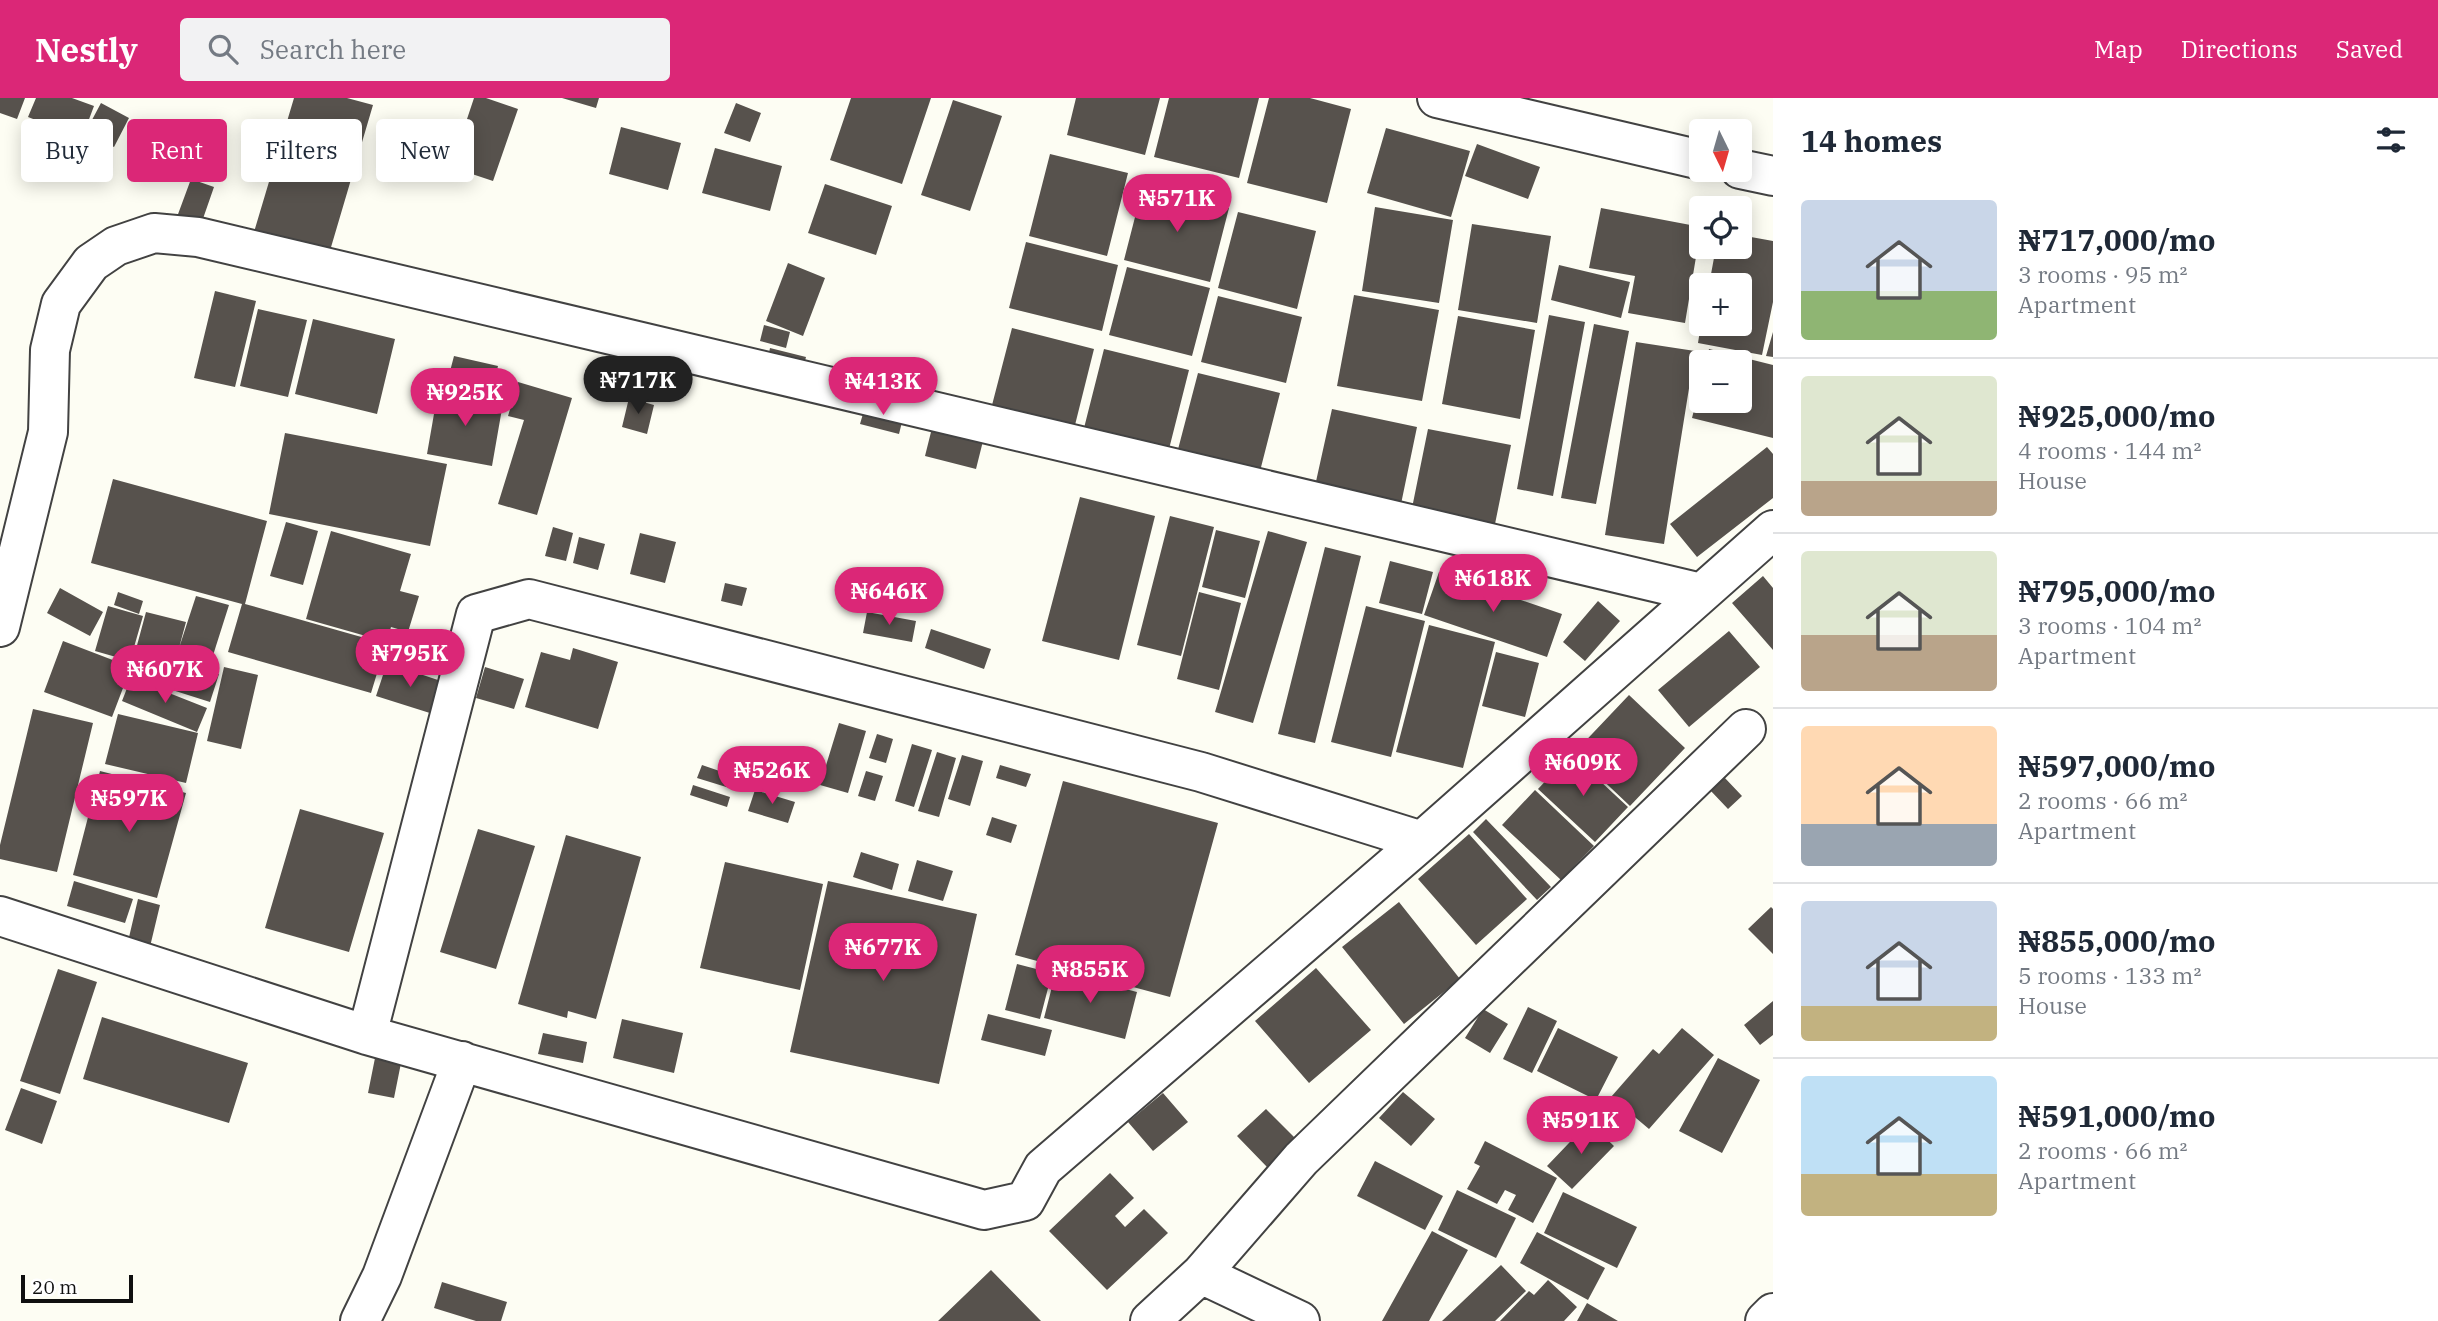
<!DOCTYPE html>
<meta charset="utf-8">
<style>
body{margin:0;font-family:"IBM Plex Serif",serif;background:#f2f2f3;color:#1f2937;height:100vh;display:flex;flex-direction:column;font-size:26px;white-space:nowrap}
*{box-sizing:border-box;margin:0}
p{font-size:23px;color:#747a83}
.icon{flex:none;width:38px;height:38px;fill:none;stroke:currentColor;stroke-width:2;stroke-linecap:round;stroke-linejoin:round}
.map{position:relative;flex:1;overflow:hidden}
.side{display:flex;flex-direction:column;background:#fff;width:665px}
.side>*{flex:none}
.guide{position:absolute;left:21px;top:21px;width:665px;height:63px;display:flex;gap:14px}
.needle{width:46px;rotate:175deg}
.controls{position:absolute;left:1689px;top:21px;display:grid;gap:14px}
.controls a{display:grid;place-items:center;width:63px;height:63px;border-radius:7px;background:#fff;box-shadow:0 4px 18px #0003;font-size:35px}
.scale{position:absolute;left:21px;bottom:18px;width:112px;box-sizing:border-box;padding-left:7px;border:4px solid #0f0f0f;border-top:0;font-size:19px;line-height:24px;white-space:nowrap;color:#0f0f0f;-webkit-text-stroke:5px #fff;paint-order:stroke}
.price{position:absolute;translate:-50% -60px;padding:0 16px;border-radius:24px;background:#db2777;color:#fff;font-size:23px;line-height:46px;filter:drop-shadow(0 2px 4px #0008)}
.price::after{content:'';position:absolute;left:50%;top:42px;width:21px;height:16px;margin-left:-10px;background:inherit;clip-path:polygon(0 0,100% 0,50% 100%)}
.price.current{background:#222;color:#fff}
ul{padding:0;list-style:none}
li{display:flex;align-items:center;gap:21px;height:175px;padding:0 28px}
li+li{border-top:2px solid #e0e1e3}
li span{display:grid;place-items:center;flex:none;width:196px;height:140px;border-radius:7px;color:#555}
li>.icon{margin-inline-start:auto}
span .icon{width:84px;height:84px;fill:#fffc;stroke-width:1}
li b{font-size:30px}
h2{display:flex;justify-content:space-between;align-items:center;height:84px;padding:0 28px;font-size:30px}
.tag{padding:0 24px;border-radius:7px;background:#fff;box-shadow:0 4px 18px #0003;font-size:24px;line-height:63px}
.tag.current{background:#db2777;color:#fff}
header{display:flex;align-items:center;gap:42px;box-sizing:border-box;height:98px;padding:0 35px;background:#db2777;color:#fff}
header strong{font-size:33px}
nav{display:flex;gap:38px;margin-inline-start:auto;font-size:24px}
.search{width:490px;height:63px;background:#f2f2f3;display:flex;align-items:center;gap:18px;box-sizing:border-box;padding:0 24px;border-radius:7px;color:#747a83;font-size:26px}
main{display:flex;flex:1;min-height:0}
.map>svg:first-child{display:block}
</style>
<header>
<strong>Nestly</strong>
<div class="search"><svg class="icon" aria-label="search" viewBox="0 0 24 24"><circle cx="10" cy="10" r="6"/><path d="M15 15l6 6"/></svg>Search here</div>
<nav><a>Map</a><a>Directions</a><a>Saved</a></nav>
</header>
<main>
<div class="map">
<svg width="1773" height="1223" viewBox="0 0 1773 1223">
<rect width="100%" height="100%" fill="#fdfdf3"/>
<path fill="#57524d" d="M 0,0 L 25,0 L 17,21 L 0,15 Z
M 36,0 L 72,0 L 94,8 L 82,40 L 28,19 Z
M 294,0 L 347,0 L 373,7 L 329,156 L 254,134 Z
M 474,0 L 486,0 L 518,11 L 493,83 L 451,69 Z
M 562,0 L 599,0 L 596,10 Z
M 851,0 L 931,0 L 902,86 L 830,62 Z
M 1076,0 L 1160,0 L 1145,57 L 1067,37 Z
M 1169,0 L 1259,0 L 1239,80 L 1154,59 Z
M 1269,0 L 1310,0 L 1351,11 L 1327,105 L 1247,85 Z
M 953,2 L 1002,18 L 970,113 L 921,97 Z
M 101,5 L 129,20 L 114,49 L 85,35 Z
M 736,5 L 761,15 L 750,44 L 724,35 Z
M 621,29 L 681,45 L 668,92 L 609,76 Z
M 1386,30 L 1470,53 L 1451,119 L 1367,95 Z
M 1477,46 L 1540,69 L 1528,101 L 1465,78 Z
M 715,50 L 782,68 L 770,113 L 702,95 Z
M 1050,56 L 1128,75 L 1107,158 L 1029,138 Z
M 191,81 L 214,89 L 198,135 L 174,127 Z
M 825,86 L 892,108 L 876,157 L 808,135 Z
M 1143,88 L 1229,110 L 1210,184 L 1124,162 Z
M 1375,109 L 1453,122 L 1439,205 L 1362,193 Z
M 1601,110 L 1701,129 L 1685,225 L 1628,215 L 1635,178 L 1589,170 Z
M 1238,114 L 1316,133 L 1297,211 L 1218,190 Z
M 1472,126 L 1551,138 L 1537,225 L 1458,212 Z
M 1740,137 L 1773,143 L 1773,204 L 1762,257 L 1698,245 L 1701,226 L 1740,226 L 1740,187 L 1709,187 L 1716,149 L 1740,149 Z
M 1026,144 L 1118,167 L 1102,233 L 1009,210 Z
M 788,165 L 825,180 L 803,238 L 766,223 Z
M 1559,167 L 1630,184 L 1621,220 L 1551,202 Z
M 1127,169 L 1210,190 L 1192,258 L 1109,237 Z
M 215,193 L 256,203 L 235,289 L 194,280 Z
M 1354,197 L 1439,212 L 1422,303 L 1337,288 Z
M 1218,198 L 1302,219 L 1286,285 L 1201,264 Z
M 258,211 L 307,222 L 288,299 L 240,288 Z
M 1549,217 L 1585,224 L 1553,398 L 1517,391 Z
M 1458,218 L 1535,232 L 1520,321 L 1442,306 Z
M 313,221 L 395,241 L 377,316 L 295,296 Z
M 1594,226 L 1629,233 L 1596,406 L 1561,400 Z
M 764,227 L 790,234 L 786,250 L 760,243 Z
M 1012,230 L 1094,251 L 1074,331 L 991,311 Z
M 1773,234 L 1773,259 L 1766,258 Z
M 1636,244 L 1695,253 L 1664,446 L 1605,437 Z
M 770,250 L 806,259 L 801,278 L 766,269 Z
M 1104,251 L 1189,272 L 1168,355 L 1083,334 Z
M 1709,251 L 1773,267 L 1773,340 L 1692,320 L 1700,288 L 1701,303 L 1740,303 L 1740,264 L 1706,264 Z
M 454,258 L 498,268 L 492,292 L 448,281 Z
M 1198,275 L 1280,295 L 1258,381 L 1176,359 Z
M 518,284 L 572,300 L 537,417 L 498,406 L 524,322 L 508,318 Z
M 438,293 L 503,305 L 492,368 L 427,356 Z
M 629,300 L 654,307 L 647,336 L 622,329 Z
M 867,302 L 905,312 L 899,336 L 860,326 Z
M 1332,311 L 1417,329 L 1401,406 L 1315,388 Z
M 933,326 L 984,339 L 976,371 L 925,358 Z
M 1428,331 L 1511,347 L 1495,426 L 1412,410 Z
M 285,335 L 447,366 L 430,448 L 269,416 Z
M 1767,349 L 1773,356 L 1773,400 L 1697,459 L 1670,426 Z
M 113,381 L 267,423 L 245,506 L 386,546 L 371,595 L 228,554 L 242,506 L 91,465 Z
M 1080,399 L 1155,418 L 1119,562 L 1042,543 Z
M 1170,418 L 1214,429 L 1181,558 L 1137,547 Z
M 286,424 L 318,433 L 303,487 L 270,478 Z
M 553,429 L 573,435 L 566,463 L 545,458 Z
M 1216,432 L 1260,443 L 1245,500 L 1202,489 Z
M 331,433 L 411,456 L 400,493 L 419,498 L 408,534 L 391,529 L 387,544 L 306,521 Z
M 1268,433 L 1307,444 L 1253,625 L 1215,614 Z
M 640,435 L 676,444 L 665,485 L 630,476 Z
M 579,439 L 605,446 L 598,472 L 573,465 Z
M 1325,449 L 1361,458 L 1315,645 L 1278,636 Z
M 1390,463 L 1433,474 L 1422,516 L 1379,505 Z
M 1439,474 L 1562,516 L 1547,559 L 1424,517 Z
M 1763,478 L 1773,490 L 1773,552 L 1732,505 Z
M 725,485 L 747,490 L 742,508 L 721,503 Z
M 60,490 L 103,514 L 90,538 L 47,515 Z
M 118,494 L 143,503 L 139,516 L 114,507 Z
M 1199,494 L 1241,505 L 1219,592 L 1177,581 Z
M 196,498 L 229,507 L 209,570 L 136,551 L 146,514 L 186,524 L 179,550 Z
M 1598,503 L 1620,523 L 1585,563 L 1563,544 Z
M 108,508 L 143,518 L 130,563 L 95,553 Z
M 1366,508 L 1425,523 L 1391,659 L 1331,644 Z
M 867,514 L 916,523 L 912,544 L 863,535 Z
M 1429,527 L 1495,544 L 1463,670 L 1396,654 Z
M 931,531 L 991,551 L 984,571 L 925,550 Z
M 1729,533 L 1760,569 L 1689,629 L 1658,592 Z
M 63,543 L 131,569 L 112,619 L 44,594 Z
M 573,550 L 618,564 L 598,631 L 525,609 L 541,554 L 570,562 Z
M 1496,554 L 1539,565 L 1525,619 L 1482,608 Z
M 141,555 L 170,562 L 163,588 L 134,580 Z
M 175,562 L 219,576 L 210,604 L 166,590 Z
M 387,565 L 444,584 L 433,616 L 376,598 Z
M 224,569 L 258,577 L 241,651 L 207,643 Z
M 485,569 L 524,581 L 514,611 L 476,600 Z
M 131,580 L 207,610 L 197,634 L 122,603 Z
M 1629,597 L 1685,650 L 1630,708 L 1574,655 Z
M 33,611 L 93,625 L 57,774 L 0,761 L 0,747 Z
M 118,616 L 198,635 L 186,685 L 105,666 Z
M 839,625 L 866,633 L 848,695 L 820,687 Z
M 877,636 L 893,641 L 886,665 L 869,660 Z
M 912,646 L 932,652 L 914,709 L 895,703 Z
M 937,654 L 956,660 L 939,719 L 918,713 Z
M 1571,656 L 1628,709 L 1595,744 L 1538,691 Z
M 962,657 L 983,663 L 970,708 L 948,701 Z
M 702,667 L 740,680 L 736,692 L 697,680 Z
M 1000,667 L 1031,676 L 1026,689 L 996,680 Z
M 100,673 L 186,695 L 157,800 L 73,777 Z
M 866,673 L 883,678 L 875,703 L 858,698 Z
M 1724,679 L 1742,698 L 1728,711 L 1710,692 Z
M 1063,683 L 1218,725 L 1170,899 L 1015,857 Z
M 693,687 L 730,699 L 727,709 L 690,697 Z
M 755,692 L 795,704 L 788,725 L 748,713 Z
M 1535,692 L 1594,748 L 1561,782 L 1502,727 Z
M 300,711 L 384,735 L 349,854 L 265,830 Z
M 992,719 L 1017,727 L 1011,745 L 986,737 Z
M 1486,721 L 1551,789 L 1537,802 L 1473,734 Z
M 478,731 L 535,748 L 496,871 L 440,854 Z
M 1469,736 L 1527,801 L 1476,847 L 1418,781 Z
M 566,737 L 641,759 L 596,921 L 568,913 L 567,920 L 518,906 Z
M 861,754 L 899,766 L 892,792 L 853,779 Z
M 917,762 L 953,773 L 943,803 L 908,793 Z
M 725,764 L 823,786 L 800,892 L 700,870 Z
M 74,783 L 133,801 L 125,825 L 67,808 Z
M 828,783 L 977,816 L 939,986 L 790,954 Z
M 138,801 L 160,807 L 148,857 L 126,852 Z
M 1399,804 L 1460,881 L 1404,926 L 1342,849 Z
M 1771,809 L 1773,811 L 1773,856 L 1748,831 Z
M 1017,866 L 1052,875 L 1040,921 L 1005,912 Z
M 1316,870 L 1371,932 L 1309,985 L 1255,923 Z
M 58,871 L 97,884 L 60,996 L 20,983 Z
M 1056,873 L 1137,894 L 1125,941 L 1044,920 Z
M 1773,903 L 1773,937 L 1760,947 L 1744,927 Z
M 1528,909 L 1557,923 L 1532,975 L 1503,961 Z
M 1483,911 L 1508,926 L 1490,955 L 1465,940 Z
M 988,916 L 1052,932 L 1045,958 L 981,942 Z
M 102,919 L 248,965 L 229,1025 L 83,981 Z
M 622,921 L 683,935 L 674,975 L 613,960 Z
M 1558,930 L 1618,959 L 1596,1002 L 1537,973 Z
M 1682,930 L 1714,957 L 1649,1031 L 1611,999 L 1653,951 L 1659,956 Z
M 543,935 L 587,944 L 583,965 L 538,956 Z
M 375,960 L 401,965 L 394,1000 L 368,995 Z
M 1718,960 L 1760,982 L 1722,1055 L 1679,1033 Z
M 21,990 L 57,1003 L 42,1046 L 5,1032 Z
M 1403,994 L 1435,1021 L 1411,1048 L 1379,1020 Z
M 1163,995 L 1188,1024 L 1153,1053 L 1128,1024 Z
M 1266,1011 L 1296,1041 L 1267,1069 L 1237,1038 Z
M 1589,1024 L 1614,1048 L 1572,1091 L 1547,1068 Z
M 1485,1043 L 1557,1080 L 1533,1125 L 1508,1112 L 1516,1097 L 1505,1092 L 1497,1106 L 1467,1091 L 1480,1068 L 1474,1065 Z
M 1375,1063 L 1443,1098 L 1425,1132 L 1357,1098 Z
M 1110,1075 L 1134,1100 L 1115,1118 L 1125,1129 L 1144,1111 L 1168,1135 L 1107,1192 L 1049,1133 Z
M 1457,1092 L 1516,1120 L 1496,1160 L 1438,1132 Z
M 1563,1094 L 1637,1129 L 1617,1170 L 1544,1135 Z
M 1432,1133 L 1468,1152 L 1429,1223 L 1382,1223 Z
M 1537,1134 L 1605,1170 L 1588,1202 L 1520,1165 Z
M 1501,1167 L 1526,1193 L 1495,1223 L 1442,1223 Z
M 991,1172 L 1041,1223 L 938,1223 Z
M 1548,1182 L 1577,1209 L 1564,1223 L 1500,1223 L 1529,1193 L 1534,1197 Z
M 442,1184 L 507,1204 L 501,1223 L 476,1223 L 434,1210 Z
M 1587,1205 L 1618,1223 L 1577,1223 Z"/>
<g fill="none" stroke-linecap="round" stroke-linejoin="round">
<defs>
<path id="minor" d="M 1437,0 L 1701,62
M 1740,71 L 1773,78
M 0,529 L 48,334 L 50,252 L 61,206 L 91,165 L 116,148 L 154,135 L 198,139 L 1701,495
M 0,818 L 367,937 L 984,1112 L 1025,1103 L 1043,1070 L 1422,743 L 1773,432
M 367,937 L 476,516 L 529,501 L 1201,674 L 1422,743
M 1201,1176 L 1300,1223
M 360,1223 L 382,1178 L 462,963
M 1150,1223 L 1201,1176 L 1301,1061 L 1746,631
M 1765,1223 L 1773,1215"/>
</defs>
<use href="#minor" stroke="#424242" stroke-width="42"/>
<use href="#minor" stroke="#fff" stroke-width="38"/>
</g>
</svg>
<div class="controls">
<a><svg class="needle" viewBox="-14 -14 28 28"><path d="M0-13l5 13h-10z" fill="#e53935"/><path d="M0 13l5-13h-10z" fill="#747a83"/></svg></a>
<a><svg class="icon" aria-label="locate" viewBox="0 0 24 24"><circle cx="12" cy="12" r="6"/><path d="M12 2v4M12 18v4M2 12h4M18 12h4"/></svg></a>
<a>+</a>
<a>−</a>
</div>
<div class="scale">20 m</div>
<b class="price" style="left:1177px;top:136px">₦571K</b>
<b class="price current" style="left:638px;top:318px">₦717K</b>
<b class="price" style="left:883px;top:319px">₦413K</b>
<b class="price" style="left:465px;top:330px">₦925K</b>
<b class="price" style="left:1493px;top:516px">₦618K</b>
<b class="price" style="left:889px;top:529px">₦646K</b>
<b class="price" style="left:410px;top:591px">₦795K</b>
<b class="price" style="left:165px;top:607px">₦607K</b>
<b class="price" style="left:1583px;top:700px">₦609K</b>
<b class="price" style="left:772px;top:708px">₦526K</b>
<b class="price" style="left:129px;top:736px">₦597K</b>
<b class="price" style="left:883px;top:885px">₦677K</b>
<b class="price" style="left:1090px;top:907px">₦855K</b>
<b class="price" style="left:1581px;top:1058px">₦591K</b>
<div class="guide">
<a class="tag">Buy</a>
<a class="tag current">Rent</a>
<a class="tag">Filters</a>
<a class="tag">New</a>
</div>
</div>
<section class="side">
<h2>14 homes<svg class="icon" aria-label="filters" viewBox="0 0 24 24"><path d="M4 7h16M4 17h16"/><circle cx="9" cy="7" r="2"/><circle cx="15" cy="17" r="2"/></svg></h2>
<ul>
<li><span style="background:linear-gradient(#c9d6e8 65%,#8fb573 0)"><svg class="icon" aria-label="home" viewBox="0 0 24 24"><path d="M3 11l9-7 9 7M6 9v11h12V9"/></svg></span><div><b>₦717,000/mo</b><p>3 rooms · 95 m²</p><p>Apartment</p></div></li>
<li><span style="background:linear-gradient(#dfe7d0 75%,#b9a48a 0)"><svg class="icon" aria-label="home" viewBox="0 0 24 24"><path d="M3 11l9-7 9 7M6 9v11h12V9"/></svg></span><div><b>₦925,000/mo</b><p>4 rooms · 144 m²</p><p>House</p></div></li>
<li><span style="background:linear-gradient(#dfe7d0 60%,#b9a48a 0)"><svg class="icon" aria-label="home" viewBox="0 0 24 24"><path d="M3 11l9-7 9 7M6 9v11h12V9"/></svg></span><div><b>₦795,000/mo</b><p>3 rooms · 104 m²</p><p>Apartment</p></div></li>
<li><span style="background:linear-gradient(#ffd9b3 70%,#9aa5b1 0)"><svg class="icon" aria-label="home" viewBox="0 0 24 24"><path d="M3 11l9-7 9 7M6 9v11h12V9"/></svg></span><div><b>₦597,000/mo</b><p>2 rooms · 66 m²</p><p>Apartment</p></div></li>
<li><span style="background:linear-gradient(#c9d6e8 75%,#c2b280 0)"><svg class="icon" aria-label="home" viewBox="0 0 24 24"><path d="M3 11l9-7 9 7M6 9v11h12V9"/></svg></span><div><b>₦855,000/mo</b><p>5 rooms · 133 m²</p><p>House</p></div></li>
<li><span style="background:linear-gradient(#bfe0f5 70%,#c2b280 0)"><svg class="icon" aria-label="home" viewBox="0 0 24 24"><path d="M3 11l9-7 9 7M6 9v11h12V9"/></svg></span><div><b>₦591,000/mo</b><p>2 rooms · 66 m²</p><p>Apartment</p></div></li>
</ul>
</section>
</main>
